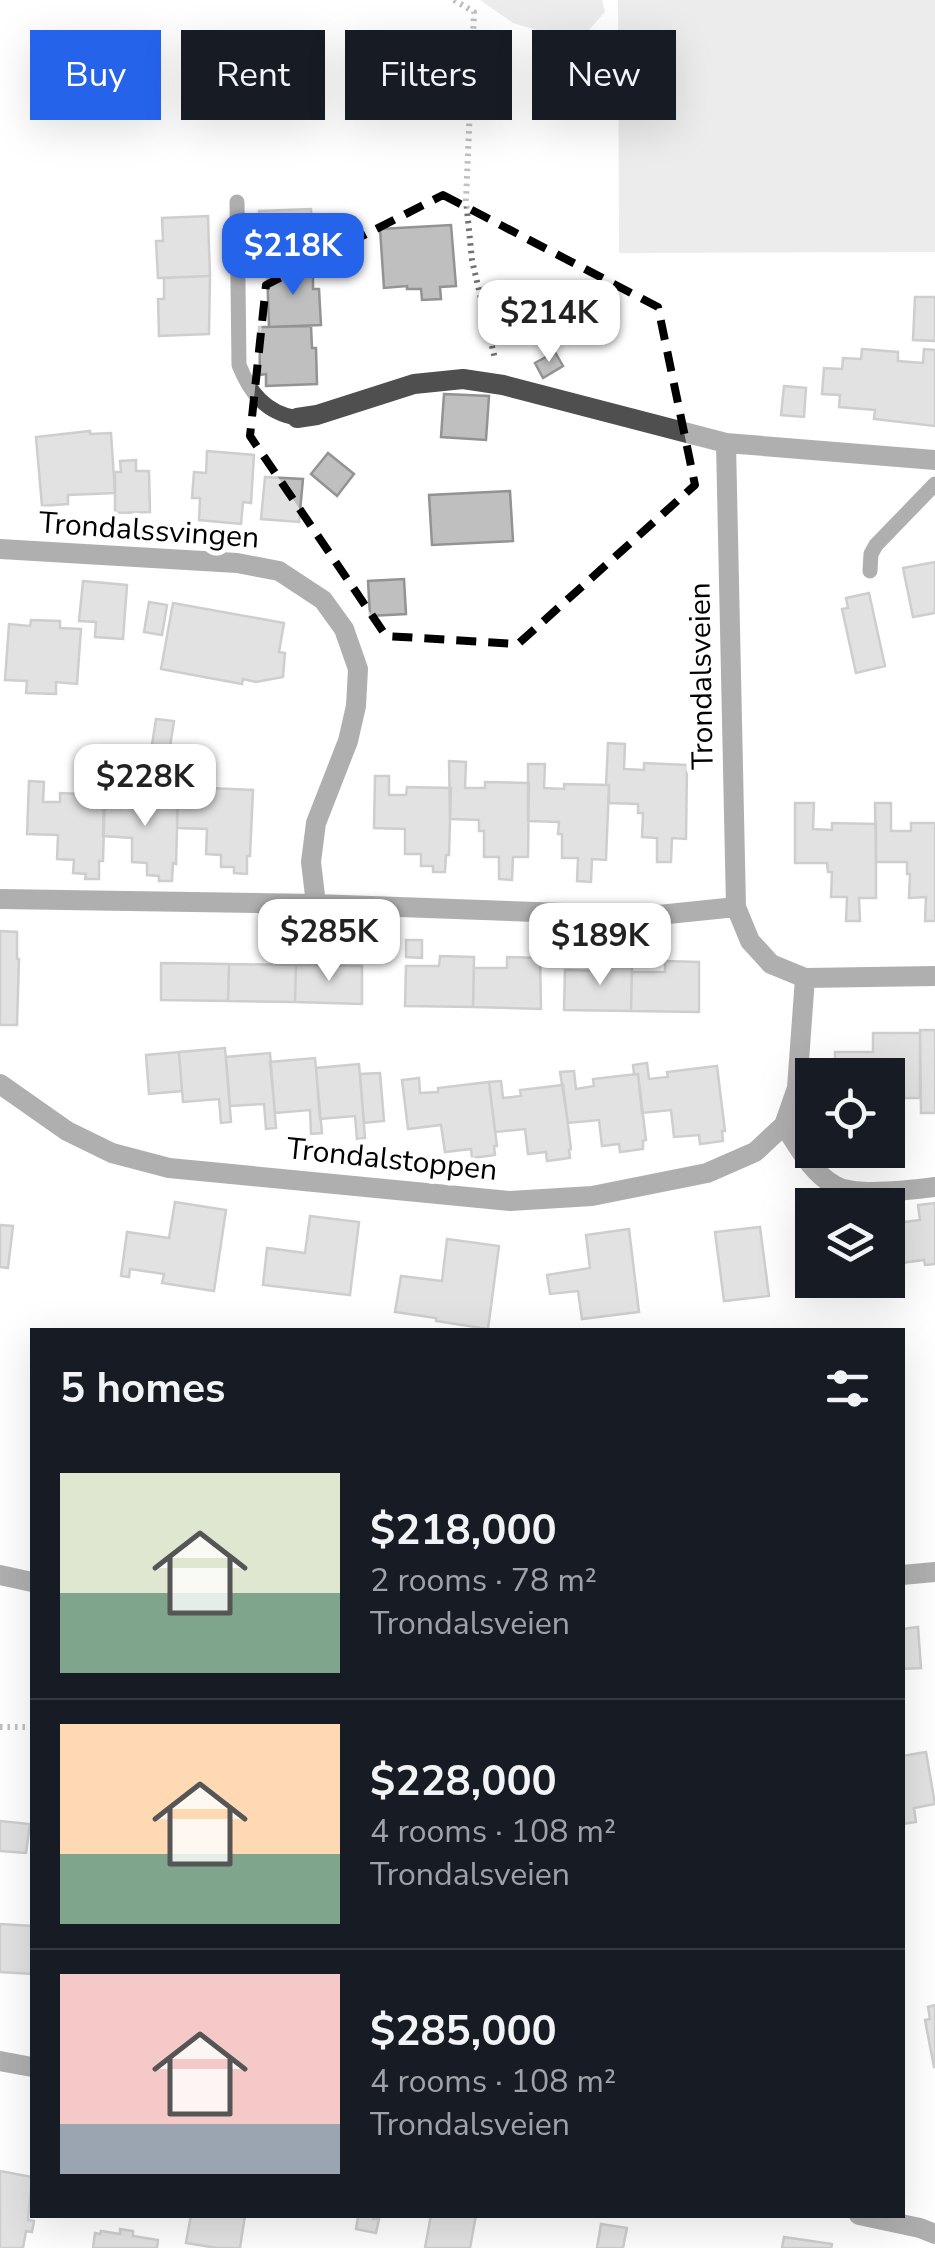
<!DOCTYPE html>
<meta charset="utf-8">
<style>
body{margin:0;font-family:"Nunito Sans",sans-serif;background:#20242c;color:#f1f3f6;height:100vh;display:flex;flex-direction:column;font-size:38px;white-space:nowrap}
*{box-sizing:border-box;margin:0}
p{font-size:32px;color:#9ea1a6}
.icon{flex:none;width:55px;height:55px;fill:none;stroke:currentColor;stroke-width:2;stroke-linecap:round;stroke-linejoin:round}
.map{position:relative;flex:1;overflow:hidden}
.side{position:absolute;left:30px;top:1328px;width:875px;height:890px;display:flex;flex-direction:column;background:#171b24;border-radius:0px;box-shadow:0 10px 40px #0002}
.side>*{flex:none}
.banner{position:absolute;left:30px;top:30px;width:875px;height:90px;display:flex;gap:20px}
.buttons{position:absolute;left:795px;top:1058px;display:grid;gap:20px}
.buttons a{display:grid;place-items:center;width:110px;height:110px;border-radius:0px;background:#171b24;box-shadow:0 10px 40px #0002;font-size:50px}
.price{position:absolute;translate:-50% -85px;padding:0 22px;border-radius:20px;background:#fff;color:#222;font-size:32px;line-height:65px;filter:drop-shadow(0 2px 5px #0008)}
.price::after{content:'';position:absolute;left:50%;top:60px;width:30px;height:22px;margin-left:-15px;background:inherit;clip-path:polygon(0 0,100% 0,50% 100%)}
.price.selected{background:#2563eb;color:#fff}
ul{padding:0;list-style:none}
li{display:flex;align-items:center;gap:30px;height:250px;padding:0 30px}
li+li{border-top:2px solid #363941}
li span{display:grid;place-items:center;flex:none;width:280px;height:200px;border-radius:0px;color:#555}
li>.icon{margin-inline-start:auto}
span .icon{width:120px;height:120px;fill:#fffc;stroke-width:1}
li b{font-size:42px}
h2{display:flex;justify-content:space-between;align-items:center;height:120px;padding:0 30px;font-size:42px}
.pill{padding:0 35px;border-radius:0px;background:#171b24;box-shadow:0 10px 40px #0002;font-size:35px;line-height:90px}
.pill.selected{background:#2563eb;color:#fff}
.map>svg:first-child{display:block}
</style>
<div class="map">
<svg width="935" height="2248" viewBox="0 0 935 2248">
<rect width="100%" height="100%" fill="#fff"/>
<path fill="#d6d6d6" d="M 480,0 L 602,0 L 605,12 L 578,42 L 513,23 Z
M 618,0 L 935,0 L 935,252 L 619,253 Z"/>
<path fill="#bfbfbf" stroke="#939393" stroke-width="2.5" d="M 311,209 L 312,231 L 318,231 L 320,267 L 267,269 L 267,259 L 261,259 L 259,211 Z
M 208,216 L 210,276 L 158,278 L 156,241 L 163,241 L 162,218 Z
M 451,225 L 456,286 L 440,287 L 441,299 L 422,300 L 421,289 L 407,289 L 407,286 L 384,288 L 380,229 Z
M 313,268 L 313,289 L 319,289 L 321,325 L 269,327 L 267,269 Z
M 210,276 L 209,334 L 159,336 L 158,299 L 164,299 L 164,278 Z
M 915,297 L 935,297 L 935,341 L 913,340 Z
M 311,326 L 312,348 L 316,348 L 317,384 L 266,386 L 266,374 L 260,375 L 259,327 Z
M 862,349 L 898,352 L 898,361 L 923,363 L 924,349 L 935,350 L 935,426 L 874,419 L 875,410 L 839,407 L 840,395 L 822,394 L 824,368 L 842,369 L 843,358 L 861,359 Z
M 555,352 L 563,366 L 543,378 L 535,363 Z
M 784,386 L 806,388 L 804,417 L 781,415 Z
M 444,394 L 489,396 L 486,440 L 441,437 Z
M 90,431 L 90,434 L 111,433 L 115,493 L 68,495 L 68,504 L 42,506 L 36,437 Z
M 207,451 L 254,455 L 251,503 L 243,502 L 241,524 L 199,520 L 200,498 L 192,498 L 194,472 L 206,473 Z
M 328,453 L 354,474 L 337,496 L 311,474 Z
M 136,460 L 136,471 L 149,471 L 150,512 L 115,513 L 115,472 L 121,472 L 120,461 Z
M 265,477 L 303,479 L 299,522 L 261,519 Z
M 510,491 L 513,541 L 432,545 L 429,495 Z
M 935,562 L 935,613 L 913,617 L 903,568 Z
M 404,579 L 406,614 L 370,616 L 368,581 Z
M 83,581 L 127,585 L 123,639 L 95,637 L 96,622 L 79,621 Z
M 869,593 L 885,666 L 856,673 L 842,609 L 848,608 L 846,598 Z
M 149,602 L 167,605 L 162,635 L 144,632 Z
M 173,603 L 284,623 L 279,652 L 285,653 L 283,677 L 256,682 L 243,679 L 242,684 L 161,669 Z
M 31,620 L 60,621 L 60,628 L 81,629 L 77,684 L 56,682 L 56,694 L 26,693 L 27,681 L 5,680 L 9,624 L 30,626 Z
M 156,719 L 174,721 L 170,747 L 152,745 Z
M 608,743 L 625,744 L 624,769 L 644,770 L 644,763 L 687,765 L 686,839 L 672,838 L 671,862 L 657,862 L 657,838 L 642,837 L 643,813 L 638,813 L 638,804 L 609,803 L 609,785 L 606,785 Z
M 449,761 L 466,762 L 465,788 L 485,788 L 485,782 L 529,783 L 528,857 L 513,857 L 512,880 L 499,879 L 499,857 L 484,857 L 484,831 L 479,831 L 479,820 L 450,819 Z
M 528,764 L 545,764 L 544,788 L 564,789 L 564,784 L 609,785 L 606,860 L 592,859 L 591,882 L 577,881 L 578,858 L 562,858 L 562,834 L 558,834 L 559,822 L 528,821 Z
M 177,776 L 191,777 L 190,795 L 209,795 L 209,788 L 253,790 L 250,856 L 247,856 L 247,874 L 234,873 L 234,867 L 221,867 L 221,855 L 206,854 L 207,829 L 177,828 Z
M 375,776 L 389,776 L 389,795 L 406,795 L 407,787 L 451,788 L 449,855 L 446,855 L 445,872 L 433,872 L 433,866 L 421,866 L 421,854 L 405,854 L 405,829 L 374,828 Z
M 29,781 L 44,782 L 43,802 L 60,802 L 60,793 L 105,795 L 103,861 L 99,861 L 99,879 L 85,879 L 86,874 L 73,873 L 74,860 L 57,859 L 58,835 L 27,834 Z
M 104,785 L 117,785 L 116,803 L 133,804 L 134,796 L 178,798 L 176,864 L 173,863 L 172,881 L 159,881 L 159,876 L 147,875 L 147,863 L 132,862 L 132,838 L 103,836 Z
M 795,803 L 814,803 L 813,829 L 832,830 L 832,823 L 876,824 L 876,898 L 859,898 L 860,921 L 846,921 L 847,897 L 831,897 L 832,872 L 828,872 L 827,863 L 795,863 Z
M 875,803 L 891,803 L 891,831 L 911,831 L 911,823 L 935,823 L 935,921 L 925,921 L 926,897 L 909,898 L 910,874 L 907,874 L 907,862 L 876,862 Z
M 0,931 L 17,932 L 17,959 L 19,959 L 17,1025 L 0,1025 Z
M 406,940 L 422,940 L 422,958 L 406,957 Z
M 565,943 L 580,944 L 580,962 L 564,961 Z
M 440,956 L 474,957 L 473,1007 L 405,1006 L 406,966 L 439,966 Z
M 507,957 L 540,958 L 541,1009 L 473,1007 L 474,968 L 507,968 Z
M 598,960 L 632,961 L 631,1011 L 564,1010 L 565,970 L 598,971 Z
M 665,961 L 699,962 L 699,1012 L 631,1011 L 632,972 L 665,972 Z
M 161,963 L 229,964 L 228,1001 L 161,1000 Z
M 229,964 L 296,965 L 295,1002 L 228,1001 Z
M 296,965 L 362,966 L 362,1004 L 295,1002 Z
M 920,1030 L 935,1030 L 935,1113 L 921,1113 Z
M 873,1033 L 920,1033 L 920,1098 L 888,1098 L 888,1075 L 835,1075 L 835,1052 L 873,1052 Z
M 225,1048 L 231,1122 L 221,1123 L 219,1099 L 183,1102 L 179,1052 Z
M 179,1052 L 182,1091 L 149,1094 L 146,1055 Z
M 270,1053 L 276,1128 L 266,1129 L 264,1104 L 230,1106 L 226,1057 Z
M 315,1058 L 322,1133 L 311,1134 L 310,1110 L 275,1113 L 270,1062 Z
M 647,1063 L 649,1079 L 668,1077 L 667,1072 L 717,1066 L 725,1131 L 722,1131 L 723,1141 L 700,1144 L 699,1135 L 674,1137 L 671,1110 L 642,1113 L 638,1074 L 634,1074 L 633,1065 Z
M 359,1064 L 365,1138 L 357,1139 L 355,1116 L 320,1119 L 316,1068 Z
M 574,1071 L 576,1089 L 594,1086 L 593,1079 L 638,1074 L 646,1140 L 643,1141 L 643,1149 L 620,1152 L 619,1144 L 602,1146 L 599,1120 L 568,1123 L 560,1072 Z
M 380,1073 L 384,1121 L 364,1123 L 360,1074 Z
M 419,1078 L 420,1093 L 438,1092 L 438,1088 L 489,1082 L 497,1146 L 494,1146 L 495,1155 L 472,1158 L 471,1149 L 445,1152 L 441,1125 L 408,1129 L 402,1080 Z
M 501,1081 L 503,1098 L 521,1096 L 520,1090 L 563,1085 L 571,1149 L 569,1150 L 570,1158 L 547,1161 L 546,1152 L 528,1154 L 525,1129 L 495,1132 L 489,1082 Z
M 175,1202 L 226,1210 L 214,1291 L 162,1283 L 164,1274 L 130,1269 L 129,1277 L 121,1276 L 127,1232 L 169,1238 Z
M 935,1203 L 935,1264 L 925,1265 L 924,1260 L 893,1264 L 888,1224 L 920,1220 L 918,1205 Z
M 310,1216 L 359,1222 L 350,1295 L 263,1285 L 267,1248 L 305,1253 Z
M 888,1222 L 896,1289 L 856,1295 L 854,1280 L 888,1280 Z
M 0,1225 L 13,1226 L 8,1268 L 0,1267 Z
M 760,1227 L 769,1296 L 724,1301 L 715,1232 Z
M 629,1229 L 639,1312 L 582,1319 L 578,1291 L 550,1294 L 547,1275 L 590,1268 L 586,1235 Z
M 447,1239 L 499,1246 L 488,1329 L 436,1321 L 436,1318 L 395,1312 L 401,1276 L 442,1281 Z
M 918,1627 L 921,1668 L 902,1669 L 902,1629 Z
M 926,1752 L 935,1804 L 914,1808 L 916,1822 L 902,1824 L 902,1756 Z
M 0,1821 L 30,1824 L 26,1853 L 0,1851 Z
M 0,1924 L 32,1926 L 32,1974 L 0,1972 Z
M 935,2005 L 935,2067 L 934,2067 L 925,2020 L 930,2019 L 928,2007 Z
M 0,2171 L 32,2177 L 28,2220 L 34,2221 L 32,2232 L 26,2231 L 23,2248 L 0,2248 Z
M 191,2215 L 245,2215 L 240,2248 L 217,2248 L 186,2243 Z
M 349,2215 L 374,2215 L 373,2219 L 379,2219 L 376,2233 L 356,2229 L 358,2217 Z
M 431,2215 L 476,2215 L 470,2248 L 425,2248 Z
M 601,2224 L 627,2228 L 623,2248 L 597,2248 Z
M 120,2229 L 133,2231 L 133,2236 L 158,2240 L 157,2248 L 93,2248 L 95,2233 L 100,2234 L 101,2231 L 120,2234 Z
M 784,2237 L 832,2244 L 831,2248 L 782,2248 Z"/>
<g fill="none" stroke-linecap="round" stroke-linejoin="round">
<path stroke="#717171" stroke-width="6" stroke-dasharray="2.5 5" stroke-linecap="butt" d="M 454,0 L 474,12 L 466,200 L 472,260 L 495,359
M 0,1727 L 32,1727"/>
<path stroke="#4f4f4f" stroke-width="15" d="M 237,202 L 239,365 C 250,393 266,413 297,418
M 870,571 L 871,554 L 876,545 L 935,484"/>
<path stroke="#4f4f4f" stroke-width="20" d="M 297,418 L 317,415 L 414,384 L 463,379 L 503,385 L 726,443 L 935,460
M 726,443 L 736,907 L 750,941 L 771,964 L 805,978 L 935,976
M 0,549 L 237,563 L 279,571 L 323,600 L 344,629 L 358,669 L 356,706 L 348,741 L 316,823 L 311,862 L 316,904
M 0,899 L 316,904 L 649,916 L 736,907
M 0,1084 L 67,1131 L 112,1153 L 169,1168 L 510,1201 L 592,1196 L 707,1173 L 755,1152 L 784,1125 L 797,1088 L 805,978
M 784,1125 C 798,1146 811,1172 834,1185 C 853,1197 912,1190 935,1187
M 0,1575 L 32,1582
M 902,1575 L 935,1572
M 0,2061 L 32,2067
M 859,2215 L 920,2228 L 935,2234"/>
</g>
<path d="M0 0H935V2248H0ZM 443,195 L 658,307 L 695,485 L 518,644 L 386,636 L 250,436 L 266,285 Z" fill="#fff" fill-opacity=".55" fill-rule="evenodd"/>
<path fill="none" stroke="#000" stroke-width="8" stroke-dasharray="20 12" stroke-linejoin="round" d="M 443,195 L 658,307 L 695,485 L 518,644 L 386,636 L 250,436 L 266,285 Z"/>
<g text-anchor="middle" stroke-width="10" stroke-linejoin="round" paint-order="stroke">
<g font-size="30" fill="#000" stroke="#fff">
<text transform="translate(149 530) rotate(4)" y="10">Trondalssvingen</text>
<text transform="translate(701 676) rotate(-91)" y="10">Trondalsveien</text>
<text transform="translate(392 1159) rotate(6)" y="10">Trondalstoppen</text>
</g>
</g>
</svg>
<div class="buttons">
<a><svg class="icon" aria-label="locate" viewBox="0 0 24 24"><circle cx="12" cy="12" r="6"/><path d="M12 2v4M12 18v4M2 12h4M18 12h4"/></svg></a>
<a><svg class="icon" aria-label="layers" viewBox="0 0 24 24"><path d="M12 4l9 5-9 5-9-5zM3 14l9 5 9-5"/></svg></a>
</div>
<b class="price selected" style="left:293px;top:298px">$218K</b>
<b class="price" style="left:549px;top:365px">$214K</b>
<b class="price" style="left:145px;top:829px">$228K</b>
<b class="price" style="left:329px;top:984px">$285K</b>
<b class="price" style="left:600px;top:988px">$189K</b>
<div class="banner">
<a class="pill selected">Buy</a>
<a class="pill">Rent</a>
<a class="pill">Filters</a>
<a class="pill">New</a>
</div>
<section class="side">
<h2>5 homes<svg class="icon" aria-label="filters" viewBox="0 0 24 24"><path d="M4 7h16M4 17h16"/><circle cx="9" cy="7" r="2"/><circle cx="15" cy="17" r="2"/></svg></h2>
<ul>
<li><span style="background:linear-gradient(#dfe7d0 60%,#7fa58c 0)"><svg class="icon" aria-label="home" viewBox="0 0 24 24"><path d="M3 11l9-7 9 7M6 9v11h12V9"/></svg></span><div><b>$218,000</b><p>2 rooms · 78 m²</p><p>Trondalsveien</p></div></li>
<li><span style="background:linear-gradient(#ffd9b3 65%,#7fa58c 0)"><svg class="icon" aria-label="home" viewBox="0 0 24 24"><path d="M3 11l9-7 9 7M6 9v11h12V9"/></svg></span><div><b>$228,000</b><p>4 rooms · 108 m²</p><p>Trondalsveien</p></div></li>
<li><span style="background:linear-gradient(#f6c9c9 75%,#9aa5b1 0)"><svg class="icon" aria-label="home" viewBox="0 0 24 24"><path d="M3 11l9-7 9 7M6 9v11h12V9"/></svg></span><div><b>$285,000</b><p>4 rooms · 108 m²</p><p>Trondalsveien</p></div></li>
</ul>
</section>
</div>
